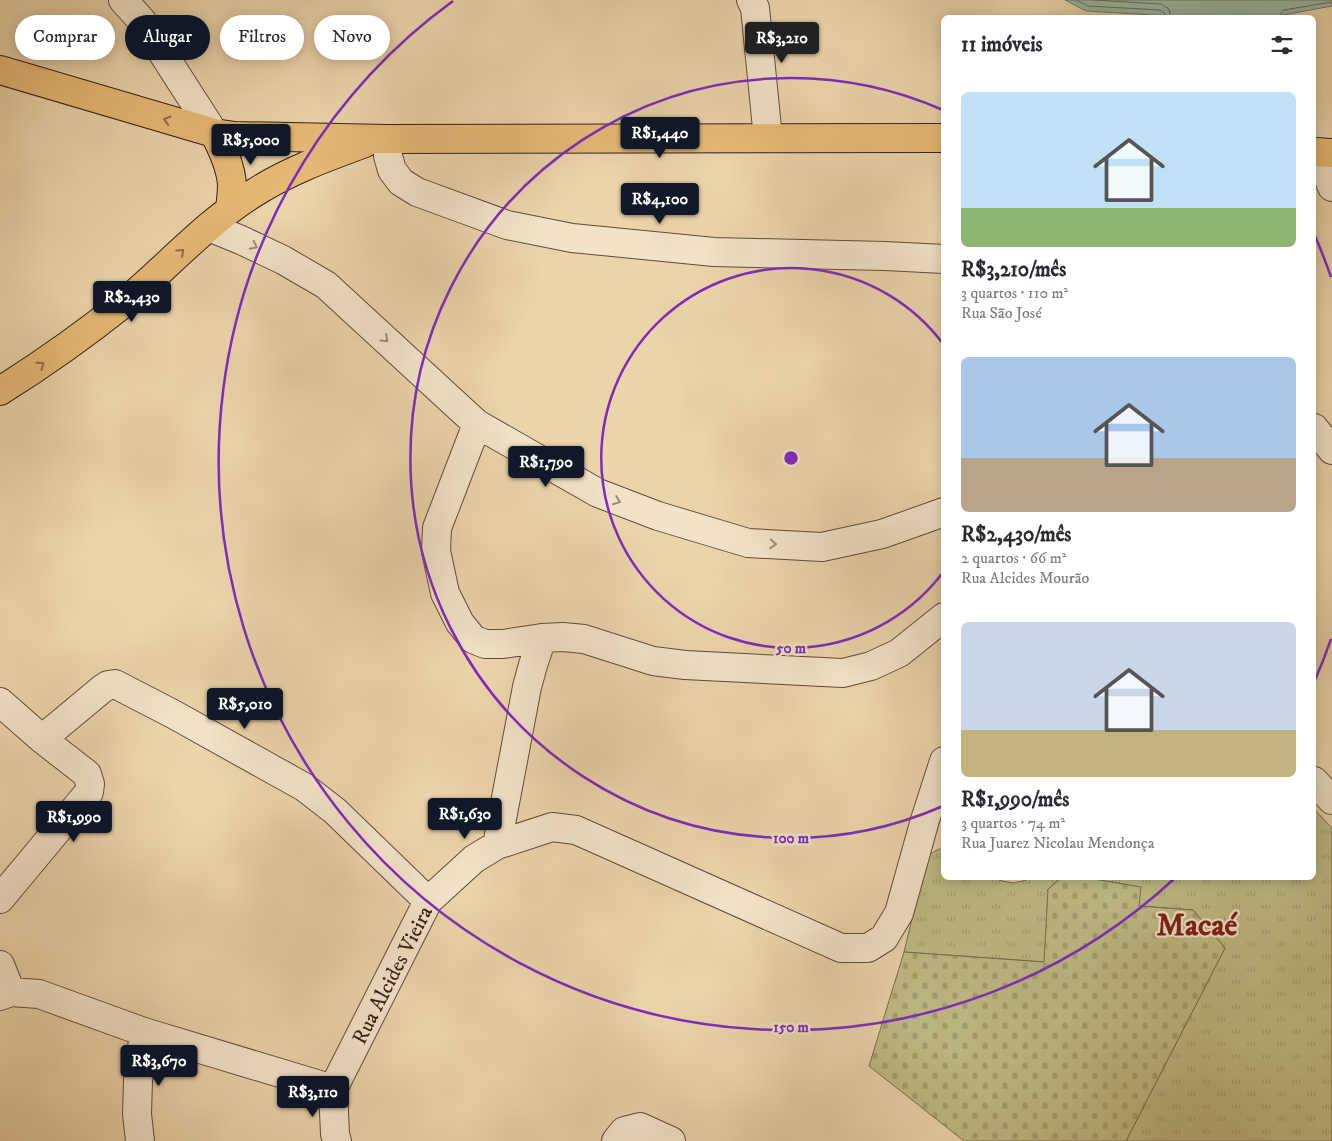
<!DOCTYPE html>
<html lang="pt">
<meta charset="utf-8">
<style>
body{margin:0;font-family:"IM FELL DW Pica",serif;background:#f2f2f3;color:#2b2b33;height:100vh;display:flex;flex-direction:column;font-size:19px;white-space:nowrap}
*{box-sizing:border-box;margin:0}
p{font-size:16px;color:#7c7c81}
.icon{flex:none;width:28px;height:28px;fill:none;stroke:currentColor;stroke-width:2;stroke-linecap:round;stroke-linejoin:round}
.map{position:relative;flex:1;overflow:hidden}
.side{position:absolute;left:941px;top:15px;width:375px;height:865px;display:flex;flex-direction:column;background:#fff;border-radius:8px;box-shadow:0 2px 12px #0003}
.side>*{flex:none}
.banner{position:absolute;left:15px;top:15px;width:475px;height:45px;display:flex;gap:10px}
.price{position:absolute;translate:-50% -42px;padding:0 11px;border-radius:5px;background:#111827;color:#fff;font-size:16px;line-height:32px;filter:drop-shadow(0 1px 2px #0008)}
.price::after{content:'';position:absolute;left:50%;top:30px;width:15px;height:11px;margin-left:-8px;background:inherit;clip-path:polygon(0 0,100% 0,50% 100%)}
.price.selected{background:#222;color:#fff}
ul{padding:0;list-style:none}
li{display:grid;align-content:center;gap:10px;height:265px;padding:0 20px}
li span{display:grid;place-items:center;height:155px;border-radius:8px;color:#555}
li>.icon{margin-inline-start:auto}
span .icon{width:90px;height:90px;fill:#fffc;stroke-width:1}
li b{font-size:21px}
h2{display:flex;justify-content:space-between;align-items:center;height:60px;padding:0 20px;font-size:21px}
.tag{padding:0 18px;border-radius:22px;background:#fff;box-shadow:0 2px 12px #0003;font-size:18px;line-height:45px}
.tag.selected{background:#111827;color:#fff}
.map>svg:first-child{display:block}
</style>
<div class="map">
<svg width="1332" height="1141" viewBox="0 0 1332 1141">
<defs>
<pattern id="grass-tufts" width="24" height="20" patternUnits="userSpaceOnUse" patternTransform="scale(1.25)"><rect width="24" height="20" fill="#beba84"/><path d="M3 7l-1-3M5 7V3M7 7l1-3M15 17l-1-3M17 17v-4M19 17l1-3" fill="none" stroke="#a49f71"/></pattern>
<pattern id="cemetery-stones" width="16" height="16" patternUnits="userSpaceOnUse" patternTransform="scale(1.25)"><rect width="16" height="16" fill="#beba84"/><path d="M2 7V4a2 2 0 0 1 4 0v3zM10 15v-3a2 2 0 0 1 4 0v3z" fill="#a49f71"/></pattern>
</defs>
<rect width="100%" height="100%" fill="#ebd3aa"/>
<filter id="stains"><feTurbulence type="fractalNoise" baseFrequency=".004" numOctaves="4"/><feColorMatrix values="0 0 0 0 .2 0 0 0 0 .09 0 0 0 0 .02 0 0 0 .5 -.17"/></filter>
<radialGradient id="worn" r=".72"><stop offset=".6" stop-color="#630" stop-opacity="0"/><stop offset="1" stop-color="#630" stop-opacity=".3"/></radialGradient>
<path fill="url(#grass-tufts)" stroke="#7a6c4d" d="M 1314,809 L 1332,828 L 1332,1141 L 1126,1141 L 1225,948 L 1193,910 L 1139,906 L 1088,878 L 1314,878 Z
M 944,848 L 944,878 L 994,878 L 1002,881 L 1013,883 L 1023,881 L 1030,878 L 1061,878 L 1048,889 L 1045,962 L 904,952 L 927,856 L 937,850 Z"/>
<path fill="url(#cemetery-stones)" stroke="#7a6c4d" d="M 1061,878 L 1088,878 L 1141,887 L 1139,906 L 1193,910 L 1225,948 L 1126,1141 L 964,1141 L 869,1066 L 904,952 L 1044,962 L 1048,889 Z"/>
<path fill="#99b8a5" stroke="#717a6c" d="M 1065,0 L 1332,0 L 1332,6 L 1273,17 L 1203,18 L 1086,11 Z"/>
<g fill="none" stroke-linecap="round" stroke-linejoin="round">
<path stroke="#676b5e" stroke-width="1" d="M 1076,0 L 1088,6 L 1160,10 L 1164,13 L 1165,18
M 1093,0 L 1161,4 L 1169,9 L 1171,18
M 1280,18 L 1281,13 L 1284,10 L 1332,2"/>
<defs>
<path id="minor" d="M 123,0 L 142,21 L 214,133
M 751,0 L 755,8 L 768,138
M 387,139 L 388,156 L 392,170 L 401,182 L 417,192 L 507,225 L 572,238 L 714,252 L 885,256 L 944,259
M 1318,152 L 1332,187
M 209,227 L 241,240 L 283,260 L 326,285 L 477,424 L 598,493 L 658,516 L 748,543 L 822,547 L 882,534 L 944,512
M 477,424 L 437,528 L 436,551 L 445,593 L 460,623 L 473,639 L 485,644 L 503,644 L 542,638 L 563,637 L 584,639 L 653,661 L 685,665 L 843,673 L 871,666 L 899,653 L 944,617
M 1314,428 L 1332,450
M 0,702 L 42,739 L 87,774 L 90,784 L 89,792 L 0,899
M 42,739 L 102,689 L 108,685 L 115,684 L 173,714 L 304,787 L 335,811 L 428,901
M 1314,781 L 1332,800
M 497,845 L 527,687 L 533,665 L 542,638
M 0,965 L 11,992
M 0,996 L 11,992 L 39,994 L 144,1032 L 333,1089 L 428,901 L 474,859 L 497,845 L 552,827 L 576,830 L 841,948 L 868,948 L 884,938 L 899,913 L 925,820 L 944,761
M 333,1089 L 335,1134 L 337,1141
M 140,1141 L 137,1114 L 138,1080 L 144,1032
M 616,1141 L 624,1131 L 640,1127 L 671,1141"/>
<path id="major" d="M 0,70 L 214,133 L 235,136 L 387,139 L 944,138
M 214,133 C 223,150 231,167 232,185 C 232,193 231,201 230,209
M 1314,152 L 1332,153
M 0,391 C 43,364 84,335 124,303 C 167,267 206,223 254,193 C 288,171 327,157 365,143"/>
</defs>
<use href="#minor" stroke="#624b3b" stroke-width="30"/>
<use href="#major" stroke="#351e16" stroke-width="30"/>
<use href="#minor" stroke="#f2e2c8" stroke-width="28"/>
<use href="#major" stroke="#e6ba75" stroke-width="28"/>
</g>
<defs><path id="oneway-chevron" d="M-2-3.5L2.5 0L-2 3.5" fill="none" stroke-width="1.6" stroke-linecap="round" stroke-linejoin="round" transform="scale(1.25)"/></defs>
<g stroke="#8e6c46">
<use href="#oneway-chevron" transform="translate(167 120) rotate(-164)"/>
<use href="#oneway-chevron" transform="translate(181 252) rotate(-42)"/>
<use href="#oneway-chevron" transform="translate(41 365) rotate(-35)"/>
</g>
<g stroke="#9d8a78">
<use href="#oneway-chevron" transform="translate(254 246) rotate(26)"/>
<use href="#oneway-chevron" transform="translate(385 339) rotate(43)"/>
<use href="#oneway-chevron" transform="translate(617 501) rotate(21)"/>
<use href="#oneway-chevron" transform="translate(773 544) rotate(4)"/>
</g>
<g fill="none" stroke="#7b2cbf" stroke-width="2.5">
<path d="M944 571A190 190 0 1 1 944 345"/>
<path d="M943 806A380 380 0 1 1 943 110"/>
<path d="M1331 639A569 569 0 0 1 1315 680M1175 878A569 569 0 1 1 453 1M1315 236A569 569 0 0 1 1331 277"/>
</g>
<g text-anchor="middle" stroke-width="4.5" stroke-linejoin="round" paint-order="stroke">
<g font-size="21" fill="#351e16" stroke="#f2e2c8">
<text transform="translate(392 975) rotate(-63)" y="7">Rua Alcides Vieira</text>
</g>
<g font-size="31" font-weight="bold" fill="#7a1f14" stroke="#f2e2c8">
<text x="1197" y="935">Macaé</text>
</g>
</g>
<circle cx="791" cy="458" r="8" fill="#7b2cbf" stroke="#f2e2c8" stroke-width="2.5"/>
<g font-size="15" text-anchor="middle" font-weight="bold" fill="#7b2cbf" stroke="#f2e2c8" stroke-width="4.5" stroke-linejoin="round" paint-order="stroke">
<text x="791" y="653">50 m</text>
<text x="791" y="843">100 m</text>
<text x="791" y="1032">150 m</text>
</g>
<rect width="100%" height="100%" filter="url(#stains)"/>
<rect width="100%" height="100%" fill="url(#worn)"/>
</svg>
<b class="price selected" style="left:782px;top:64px">R$3,210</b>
<b class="price" style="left:660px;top:159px">R$1,440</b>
<b class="price" style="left:251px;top:166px">R$5,000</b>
<b class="price" style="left:660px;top:225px">R$4,100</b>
<b class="price" style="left:132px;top:323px">R$2,430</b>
<b class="price" style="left:546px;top:488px">R$1,790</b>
<b class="price" style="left:245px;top:730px">R$5,010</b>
<b class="price" style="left:465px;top:840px">R$1,630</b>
<b class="price" style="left:74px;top:843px">R$1,990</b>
<b class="price" style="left:159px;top:1087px">R$3,670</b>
<b class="price" style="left:313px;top:1118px">R$3,110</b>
<div class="banner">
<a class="tag">Comprar</a>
<a class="tag selected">Alugar</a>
<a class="tag">Filtros</a>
<a class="tag">Novo</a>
</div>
<section class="side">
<h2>11 imóveis<svg class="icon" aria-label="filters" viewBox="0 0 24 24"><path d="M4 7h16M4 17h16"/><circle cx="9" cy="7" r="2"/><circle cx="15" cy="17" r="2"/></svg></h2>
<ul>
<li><span style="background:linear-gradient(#bfe0f5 75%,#8fb573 0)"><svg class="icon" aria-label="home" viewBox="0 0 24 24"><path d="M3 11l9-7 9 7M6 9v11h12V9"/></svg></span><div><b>R$3,210/mês</b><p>3 quartos · 110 m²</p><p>Rua São José</p></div></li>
<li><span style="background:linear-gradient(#a9c7e8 65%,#b9a48a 0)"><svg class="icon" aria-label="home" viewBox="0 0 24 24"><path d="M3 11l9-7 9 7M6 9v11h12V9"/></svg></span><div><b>R$2,430/mês</b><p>2 quartos · 66 m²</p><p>Rua Alcides Mourão</p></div></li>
<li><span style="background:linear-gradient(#c9d6e8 70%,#c2b280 0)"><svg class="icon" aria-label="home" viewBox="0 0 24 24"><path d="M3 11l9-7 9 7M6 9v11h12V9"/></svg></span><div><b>R$1,990/mês</b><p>3 quartos · 74 m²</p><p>Rua Juarez Nicolau Mendonça</p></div></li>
</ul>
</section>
</div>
